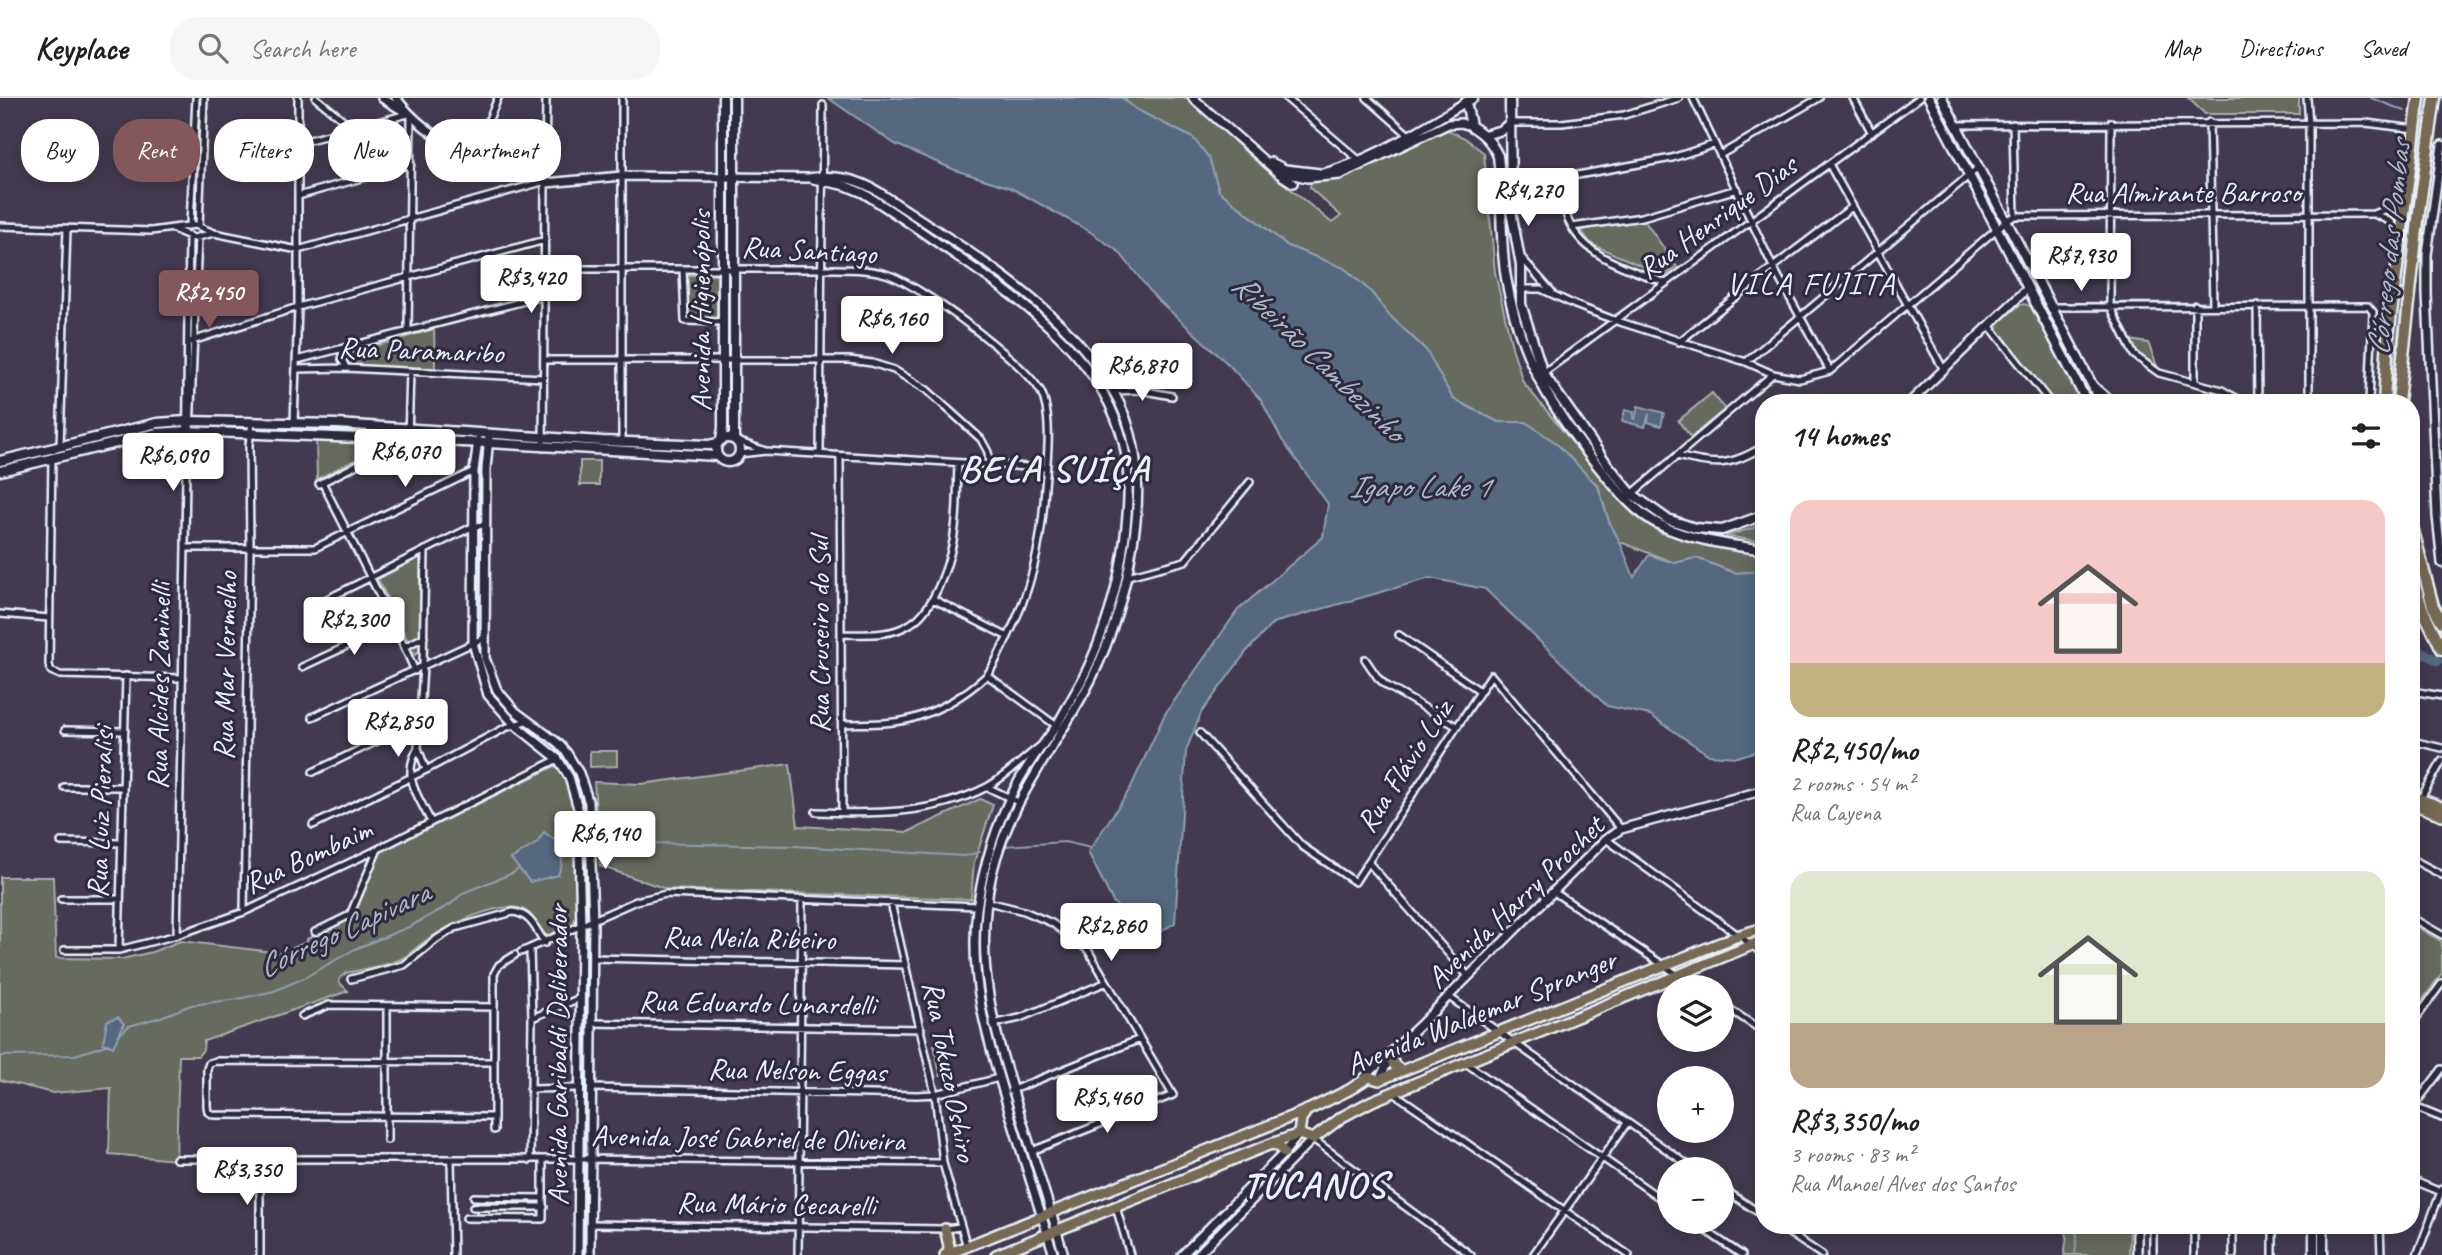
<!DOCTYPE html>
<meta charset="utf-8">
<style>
body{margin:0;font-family:Caveat,sans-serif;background:#f6f6f6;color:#202124;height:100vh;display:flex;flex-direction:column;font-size:26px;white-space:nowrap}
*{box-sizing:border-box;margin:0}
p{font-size:23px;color:#757577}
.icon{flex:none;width:38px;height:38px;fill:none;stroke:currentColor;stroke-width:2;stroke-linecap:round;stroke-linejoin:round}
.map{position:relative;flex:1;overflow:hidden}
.side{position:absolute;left:1755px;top:296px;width:665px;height:840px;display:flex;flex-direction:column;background:#fff;border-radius:28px;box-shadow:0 4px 18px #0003}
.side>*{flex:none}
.hud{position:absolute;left:21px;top:21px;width:665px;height:63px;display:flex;gap:14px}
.tools{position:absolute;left:1657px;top:877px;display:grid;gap:14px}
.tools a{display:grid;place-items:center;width:77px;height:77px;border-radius:50%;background:#fff;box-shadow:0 4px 18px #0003;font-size:35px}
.price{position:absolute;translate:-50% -60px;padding:0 16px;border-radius:7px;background:#fff;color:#222;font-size:23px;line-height:46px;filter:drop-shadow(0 2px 4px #0008)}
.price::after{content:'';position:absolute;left:50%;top:42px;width:21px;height:16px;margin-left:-10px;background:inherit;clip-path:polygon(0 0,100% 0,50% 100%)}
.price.on{background:#84575d;color:#fff}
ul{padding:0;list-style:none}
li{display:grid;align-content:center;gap:14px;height:371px;padding:0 35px}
li span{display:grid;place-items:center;height:217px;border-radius:21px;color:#555}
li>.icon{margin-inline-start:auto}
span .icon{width:126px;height:126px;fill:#fffc;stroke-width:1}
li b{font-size:30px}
h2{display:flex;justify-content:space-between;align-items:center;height:84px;padding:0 35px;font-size:30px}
.chip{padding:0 24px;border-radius:28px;background:#fff;box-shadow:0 4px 18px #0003;font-size:24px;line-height:63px}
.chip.on{background:#84575d;color:#fff}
header{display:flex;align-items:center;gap:42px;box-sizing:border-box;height:98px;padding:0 35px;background:#fff;border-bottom:2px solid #e0e0e0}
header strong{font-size:33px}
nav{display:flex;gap:38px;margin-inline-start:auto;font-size:24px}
.search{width:490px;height:63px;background:#f6f6f6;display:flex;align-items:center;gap:18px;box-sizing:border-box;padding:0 24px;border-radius:28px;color:#757577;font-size:26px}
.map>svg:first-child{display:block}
</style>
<header>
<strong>Keyplace</strong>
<div class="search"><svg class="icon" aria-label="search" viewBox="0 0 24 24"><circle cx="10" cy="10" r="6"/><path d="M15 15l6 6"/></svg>Search here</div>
<nav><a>Map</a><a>Directions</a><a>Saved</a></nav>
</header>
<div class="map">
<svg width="2442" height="1157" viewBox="0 0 2442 1157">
<rect width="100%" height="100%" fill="#433a4f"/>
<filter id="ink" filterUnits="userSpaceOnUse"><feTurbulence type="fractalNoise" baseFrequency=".0143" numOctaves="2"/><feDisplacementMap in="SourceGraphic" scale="14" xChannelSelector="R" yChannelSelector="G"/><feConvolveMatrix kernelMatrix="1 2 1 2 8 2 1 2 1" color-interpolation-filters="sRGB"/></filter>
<g filter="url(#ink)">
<path fill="#666b5e" stroke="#a7aeab" stroke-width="2" d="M 1122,0 L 1189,0 L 1249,57 L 1332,125 L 1341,118 L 1310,90 L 1311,83 L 1340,78 L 1448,32 L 1465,40 L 1484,55 L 1495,174 L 1512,249 L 1523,284 L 1621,404 L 1635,418 L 1661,435 L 1764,456 L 1764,473 L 1735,475 L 1696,460 L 1675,465 L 1620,444 L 1609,424 L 1598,387 L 1526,324 L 1498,324 L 1453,301 L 1426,252 L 1387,215 L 1371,194 L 1344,170 L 1288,148 L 1219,93 L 1209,60 L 1193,40 L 1137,12 Z
M 2188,0 L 2299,0 L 2299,16 L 2205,16 Z
M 1644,122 L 1677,169 L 1665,178 L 1591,146 L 1581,132 Z
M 685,177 L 717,177 L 717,222 L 685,222 Z
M 2024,206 L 2030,208 L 2083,304 L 2054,304 L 1998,232 L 1998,225 L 2020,207 Z
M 434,231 L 435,270 L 352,268 L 346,262 L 350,255 Z
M 2130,242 L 2148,245 L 2157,268 L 2137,256 Z
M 1712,295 L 1725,311 L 1691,339 L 1678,323 Z
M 316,339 L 389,343 L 389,345 L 317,381 Z
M 580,363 L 599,363 L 599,387 L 580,387 Z
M 1764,427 L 1764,444 L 1725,438 Z
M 420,459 L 420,552 L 415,557 L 378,481 Z
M 590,653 L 617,653 L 617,668 L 590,669 Z
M 790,666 L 798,728 L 908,734 L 980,701 L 993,707 L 974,765 L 971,801 L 666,791 L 600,768 L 594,684 L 641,686 Z
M 555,668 C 586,687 577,785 576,818 L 573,827 L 547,838 C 537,830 535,816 522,811 C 500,803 448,827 430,840 C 419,846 410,857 399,862 C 383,869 362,871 346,875 L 341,879 L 339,884 L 348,893 L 204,943 L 203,952 L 198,958 L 179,958 L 176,1062 L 109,1056 L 111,990 L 53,995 L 0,982 L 0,779 L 53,779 L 56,860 L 122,861 L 152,854 L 180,843 L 281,855 L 307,844 L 307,841 L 353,819 L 380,754 Z
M 2412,826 L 2442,844 L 2442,875 L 2412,916 Z
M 946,945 L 953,975 L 940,977 L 934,947 Z
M 2065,1127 L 2130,1127 L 2129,1157 L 2064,1157 L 2067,1139 Z"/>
<path fill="#546880" stroke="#8f9fb0" stroke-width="2" d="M 828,0 L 1122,0 L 1137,12 L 1193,40 L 1209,60 L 1219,93 L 1288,148 L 1344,170 L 1371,194 L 1387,215 L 1426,252 L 1453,301 L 1498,324 L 1526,324 L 1556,345 L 1598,388 L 1609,424 L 1620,444 L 1634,479 L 1649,457 L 1675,465 L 1696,460 L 1735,475 L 1764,473 L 1764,651 L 1737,659 L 1709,657 L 1650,617 L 1607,608 L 1485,491 L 1430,480 L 1273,525 L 1247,553 L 1201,615 L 1186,653 L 1175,825 L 1148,841 L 1113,804 L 1088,754 L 1130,691 L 1165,616 L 1238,512 L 1323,439 L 1328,406 L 1282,342 L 1261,302 L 1229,267 L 1155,199 L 1119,154 L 1089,133 L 1011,90 L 955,72 L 895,46 Z
M 1638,308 L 1664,315 L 1661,328 L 1648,324 L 1649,316 L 1645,329 L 1622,323 L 1625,312 L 1634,314 L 1633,320 L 1635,321 Z
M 544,734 L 561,747 L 562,766 L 558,777 L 530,784 L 511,761 L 537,745 Z
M 118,919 L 124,926 L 113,949 L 103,945 L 107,923 Z"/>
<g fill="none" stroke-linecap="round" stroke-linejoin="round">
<path stroke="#8f9fb0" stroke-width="2" d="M 2371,0 L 2405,13
M 2392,304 L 2393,276 L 2426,0
M 2412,454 L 2427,503
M 595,744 L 795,748 L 964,758 L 980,754
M 1005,748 L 1065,744 L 1091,750
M 562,754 L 575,747
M 118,938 L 129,928 L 161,919 L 191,907 L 238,901 L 274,893 L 304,880 L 355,851 L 411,828 L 451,806 L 463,795 L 513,775 L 518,771
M 0,958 L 75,957 L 109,946
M 2075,1127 L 2077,1139 L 2075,1157"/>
<path stroke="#546880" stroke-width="9" d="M 2412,548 L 2438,563"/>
<defs>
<path id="minor" d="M 316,0 L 353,30
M 622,0 L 622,343
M 1286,0 L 1360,63
M 1367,0 L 1410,38
M 1693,0 L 1773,169 L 1830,273
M 1853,0 L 1872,35
M 2307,0 L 2309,26 L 2309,304
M 2111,24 L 2110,208 L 2134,257 L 2159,275 L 2222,292 L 2243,304
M 2209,24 L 2213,207
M 1510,25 L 1562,25 L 1624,17 L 1679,0
M 2013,26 L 2015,118
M 1955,27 L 2366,25 L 2415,31
M 298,45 L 408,16
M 1720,57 L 1819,0
M 473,59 L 498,0
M 1829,66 L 1944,272
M 545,78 L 546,0
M 1510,78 L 1561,80 L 1672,60 L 1715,46
M 1561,80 C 1563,94 1563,112 1569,124 C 1587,161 1630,171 1666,185
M 298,98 L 411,66
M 2376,117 L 2391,124 L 2399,140
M 190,127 L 196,0
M 0,128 L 151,133 L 195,127 L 214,135 L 298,152 L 542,84
M 199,128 L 204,0
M 1572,129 L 1642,119 L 1737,91
M 175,132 L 194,140 L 214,135
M 1521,159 L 1552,194
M 544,171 L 822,171 C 844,171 865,170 886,176 C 919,186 1024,263 1041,294 C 1053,318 1047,363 1045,389 C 1042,448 1030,499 1001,552 C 997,560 992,572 985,579 C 966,596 941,611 917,619 C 894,627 866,625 843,626
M 683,171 L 685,223 L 723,224
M 1519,191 L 1541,191 L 1575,207 L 1614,222 L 1746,264 L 1773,276 L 1800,281 L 1830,273 L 2006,123 L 2015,118 L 2373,116 L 2393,109 L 2403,95
M 2257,207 L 2258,304
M 2052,209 L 2368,208 L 2373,214 L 2369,304
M 1989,227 L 2050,304
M 408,232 L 411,18
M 189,244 L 298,209 L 545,142
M 1679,244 L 1773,169 L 1852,109
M 343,250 L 342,261 L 346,270
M 297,262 L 544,198
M 544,262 L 849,262 L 872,265 L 894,272 L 927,292 L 981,341 L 988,354 L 989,366
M 1746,264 L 1978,70
M 296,271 L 346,270 L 543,280
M 1543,275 L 1919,0
M 2195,285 L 2195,207
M 2095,288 L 2113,304
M 1113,293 L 1140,292 L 1172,298
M 294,325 L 298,209 L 298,0
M 190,334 L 198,139
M 737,343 L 763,352
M 60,348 L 67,130
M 543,350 L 545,85
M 739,356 L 766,353 L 1046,370
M 820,356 L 823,7
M 840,358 L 842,715
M 1677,358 C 1715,368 1730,369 1764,348
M 52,359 L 49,567 L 51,573 L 60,577 L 182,580
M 322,384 L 394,526 L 415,573
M 319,386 L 408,341 L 410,273
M 1632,396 L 1773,276
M 185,450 L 315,450 L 474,373
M 425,452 L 423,569 L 418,650 L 426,672
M 1128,478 L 1185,463 L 1250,384
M 933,501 L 1008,539
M 315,507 L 474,428 L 486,427
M 0,516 L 49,520
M 841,536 C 864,536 890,539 910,526 C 936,511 952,458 955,430 C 958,409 957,386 958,365
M 1399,537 L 1480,593
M 404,549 L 424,539
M 1365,561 L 1378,580 L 1387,588 L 1456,628
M 302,569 L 394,526
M 987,577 L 1058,629
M 2412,593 L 2442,598
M 312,619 L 484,540
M 65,632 L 125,633
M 1200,635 L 1302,748 L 1355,784 L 1491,577 L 1621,731
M 2412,643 L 2442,650
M 418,650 C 401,679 418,697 431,724
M 313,674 L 421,622
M 64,689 L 123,689
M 987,689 L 1018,704
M 2421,700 L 2442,663
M 816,714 C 874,716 933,717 987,689 C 1005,679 1022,662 1039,649
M 313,727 L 426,672 L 505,630 L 526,623
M 1606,741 L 1764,856
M 61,744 L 122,745
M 2412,761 L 2442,777
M 1368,764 L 1468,878
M 1554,794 L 1696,889
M 61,801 L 120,801
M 988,804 L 1024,813 L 1052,825 L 1088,852 L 1173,997 L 1032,1053
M 891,805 L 935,996 L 943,1065 L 967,1149
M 244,814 L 250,451 L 249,347 L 252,324
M 2412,820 L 2442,837
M 315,834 L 350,817 L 378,751
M 177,837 L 185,450 L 189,138
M 64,852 L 119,852 L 177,837 L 244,814 L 370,755 L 558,661
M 119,852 L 126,578
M 521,854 L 636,803 L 666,796 L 978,808
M 592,860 L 906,867
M 351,881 L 404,867 L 437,841 L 455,830 L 513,814 C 531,816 536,832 545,845
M 1449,899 L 1694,1071
M 1722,906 L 1764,934
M 302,918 L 329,907 L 494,909
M 532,920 L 580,900
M 592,925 L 921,931
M 993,926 L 1020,920 L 1107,884
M 2412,926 L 2442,885
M 493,964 L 216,963 L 209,965 L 207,971 L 207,1008 L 208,1014 L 214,1017 L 494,1019
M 1467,966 L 1670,1107
M 593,990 L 917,997 L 935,996 L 999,980
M 530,991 L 578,990
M 1010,993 L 1140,941
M 1394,995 L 1629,1157
M 2412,1008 L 2442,1020
M 2413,1009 L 2442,971
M 494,1032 L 494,876 L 499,867 L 515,857
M 1313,1041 L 1471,1157
M 387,1042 L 387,909
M 176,1061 L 579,1061 L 943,1065
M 260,1062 L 260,1157
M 451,1062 L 453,1157
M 530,1062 L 532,920 L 530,852
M 2412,1082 L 2441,1094
M 1722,1090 L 1764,1118
M 474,1099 L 543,1100
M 473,1109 L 544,1109
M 1116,1109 L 1130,1157
M 466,1120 L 543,1121 L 543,1062
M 1693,1124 L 1742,1157
M 591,1126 L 945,1131 L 960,1129
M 1777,1127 L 1822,1157
M 2153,1127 L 2153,1157
M 2380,1127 L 2381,1157
M 798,1157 L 802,801
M 1533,1157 L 1627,1025
M 2194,1157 L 2194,1127
M 2233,1157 L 2233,1127
M 2273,1157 L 2273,1127
M 2417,1157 L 2442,1091"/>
<path id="tertiary" d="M 382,0 L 405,14
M 396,0 C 431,46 487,67 541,81
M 1193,0 L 1276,73 L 1307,80 L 1340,77 L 1448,26 L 1461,25 L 1471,28
M 2442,47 L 2427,157 L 2427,196 L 2437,418 L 2442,465
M 1271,64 L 1285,71 L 1320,75
M 1279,76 L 1293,85
M 1317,77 C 1371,63 1417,33 1466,4
M 813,81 L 846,88 L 863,95 C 891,112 918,131 945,150 C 1013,197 1094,250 1120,333 C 1131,367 1129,403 1125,437 C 1119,488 1104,538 1081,584 C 1073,598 1065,613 1057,627 C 1043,647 1027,666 1016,688 C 996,726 983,768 977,811 C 968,884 989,947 1010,1016 C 1024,1063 1039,1110 1054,1157
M 546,85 L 622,78 L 808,80 C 835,76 856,80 879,94 C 966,153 1102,227 1131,336 C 1140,371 1139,409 1133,445 C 1126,492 1113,537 1092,580 C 1058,648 1010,699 992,776 C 972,862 995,935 1020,1016 C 1035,1063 1050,1110 1064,1157
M 1910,304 L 2028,190
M 489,339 L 486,371 L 485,560 L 497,592 L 515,613 L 558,645 L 567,655 L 579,675 L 589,705 L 593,823 L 590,1157
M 478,342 L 474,373 L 473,545 L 488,597 L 514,626 L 558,661 L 569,679 L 578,710 L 581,828 L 578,1157
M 1364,980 L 1421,926 L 1606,741 L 1621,731 L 1757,694 L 1764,694
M 1379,982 L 1392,956
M 2137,1127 L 2137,1157
M 1182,1157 L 1284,1055 L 1298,1037
M 1197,1157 L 1313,1041"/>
<path id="secondary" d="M 1473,0 L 1466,4 L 1471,28 C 1484,36 1491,43 1498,58 C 1503,98 1499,139 1506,180 C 1519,258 1553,314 1602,373 C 1619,394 1636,415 1660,427 C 1690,442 1731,447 1764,452
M 1510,0 L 1511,113 L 1521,167 L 1521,206 L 1543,275 L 1607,366 L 1632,396 L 1667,421 L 1695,430 L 1722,432 L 1764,417
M 1929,0 L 2087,304
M 1942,0 L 2101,304
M 1484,37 L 1502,32 L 1510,25
M716 352a12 12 0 1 1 24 0a12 12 0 1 1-24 0Z
M 734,341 L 734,0
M 721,342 L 723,330 L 723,0
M 0,363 L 157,325 L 186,323 L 337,326 L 602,343 L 709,347 L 718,345
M 0,373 L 157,335 L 186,333 L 488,345 L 717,358
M 2323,1127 L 2323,1157
M 2314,1157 L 2314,1127"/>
<path id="primary" d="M 2412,698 L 2442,709
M 2412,706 L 2442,717
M 1390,959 L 1395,968 L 1401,972
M 1299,1036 L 1301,1021 L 1307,1012
M 1271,1046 L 1279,1048 L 1284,1055
M 945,1131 L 949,1148 L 948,1156
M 945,1157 L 1308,1012 L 1349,992 L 1369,979 L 1379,982 L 1740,837 L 1764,830
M 996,1157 L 1271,1046 L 1299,1036 L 1313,1041 L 1342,1019 L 1372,1003 L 1764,842"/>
<path id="trunk" d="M 2384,304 L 2388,239 L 2419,0
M 2398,304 L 2419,113 L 2435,0
M 2412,429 L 2433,508 L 2442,524
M 2412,479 L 2423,512 L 2442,551"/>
</defs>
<use href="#minor" stroke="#e8f1f8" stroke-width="10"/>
<use href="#tertiary" stroke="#e8f1f8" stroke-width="12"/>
<use href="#secondary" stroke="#e8f1f8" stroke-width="13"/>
<use href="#primary" stroke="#e8f1f8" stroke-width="14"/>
<use href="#trunk" stroke="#e8f1f8" stroke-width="15"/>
<use href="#minor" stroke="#2f2a3d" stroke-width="5"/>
<use href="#tertiary" stroke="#2f2a3d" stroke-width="7"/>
<use href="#secondary" stroke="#2f2a3d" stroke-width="8"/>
<use href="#primary" stroke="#766a55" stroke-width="9"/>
<use href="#trunk" stroke="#766a55" stroke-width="10"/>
</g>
</g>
<g text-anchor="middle" stroke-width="6" stroke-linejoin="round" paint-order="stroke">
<g font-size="30" fill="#e8f1f8" stroke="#2f2a3d">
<text x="2183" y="104">Rua Almirante Barroso</text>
<text transform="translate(1717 119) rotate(-36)" y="10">Rua Henrique Dias</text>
<text transform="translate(809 152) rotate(3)" y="10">Rua Santiago</text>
<text transform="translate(700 213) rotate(-90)" y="10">Avenida Higienópolis</text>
<text transform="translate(421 252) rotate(2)" y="10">Rua Paramaribo</text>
<text transform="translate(819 537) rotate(-90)" y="10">Rua Cruseiro do Sul</text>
<text transform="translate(225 568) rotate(-89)" y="10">Rua Mar Vermelho</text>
<text transform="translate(159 588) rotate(-89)" y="10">Rua Alcides Zaninelli</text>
<text transform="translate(1404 668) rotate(-57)" y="10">Rua Flávio Luiz</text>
<text transform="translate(100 714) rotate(-88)" y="10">Rua Luiz Pieralisi</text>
<text transform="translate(308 758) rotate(-25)" y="10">Rua Bombaim</text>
<text transform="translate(1515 804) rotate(-44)" y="10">Avenida Harry Prochet</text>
<text transform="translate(749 840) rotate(1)" y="10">Rua Neila Ribeiro</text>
<text transform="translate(757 905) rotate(1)" y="10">Rua Eduardo Lunardelli</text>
<text transform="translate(1481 914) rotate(-22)" y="10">Avenida Waldemar Spranger</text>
<text transform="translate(557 957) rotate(-90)" y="10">Avenida Garibaldi Deliberador</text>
<text transform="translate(797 972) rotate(1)" y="10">Rua Nelson Eggas</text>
<text transform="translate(950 973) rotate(79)" y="10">Rua Tokuzo Oshiro</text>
<text transform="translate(748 1040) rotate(1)" y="10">Avenida José Gabriel de Oliveira</text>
<text transform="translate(776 1106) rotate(1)" y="10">Rua Mário Cecarelli</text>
</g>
<g font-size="32" font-style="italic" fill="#adbac8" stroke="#2f2a3d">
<text transform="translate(2388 150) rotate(-84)" y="11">Córrego das Pombas</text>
<text transform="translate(1319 259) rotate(44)" y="11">Ribeirão Cambezinho</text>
<text x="1419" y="399">Igapo Lake 1</text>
<text transform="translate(343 831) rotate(-25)" y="11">Córrego Capivara</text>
</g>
<g font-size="32" letter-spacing="2" fill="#e8f1f8" stroke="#2f2a3d">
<text x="1811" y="196">VILA FUJITA</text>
</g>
<g font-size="37" font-weight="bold" letter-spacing="2" fill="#e8f1f8" stroke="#2f2a3d">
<text x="1055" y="383">BELA SUÍÇA</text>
<text x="1315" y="1099">TUCANOS</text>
</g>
</g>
</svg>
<div class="tools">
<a><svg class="icon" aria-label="layers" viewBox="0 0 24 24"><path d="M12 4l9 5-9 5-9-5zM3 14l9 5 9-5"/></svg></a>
<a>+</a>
<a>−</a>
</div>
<b class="price" style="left:1528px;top:130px">R$4,270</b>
<b class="price" style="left:2081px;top:195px">R$7,930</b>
<b class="price" style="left:531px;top:217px">R$3,420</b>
<b class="price on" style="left:209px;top:232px">R$2,450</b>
<b class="price" style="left:892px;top:258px">R$6,160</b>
<b class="price" style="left:1142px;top:305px">R$6,870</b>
<b class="price" style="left:405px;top:391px">R$6,070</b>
<b class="price" style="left:173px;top:395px">R$6,090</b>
<b class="price" style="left:354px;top:559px">R$2,300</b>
<b class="price" style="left:398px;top:661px">R$2,850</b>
<b class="price" style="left:605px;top:773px">R$6,140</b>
<b class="price" style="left:1111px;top:865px">R$2,860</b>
<b class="price" style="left:1107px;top:1037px">R$5,460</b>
<b class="price" style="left:247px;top:1109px">R$3,350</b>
<div class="hud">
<a class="chip">Buy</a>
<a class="chip on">Rent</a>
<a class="chip">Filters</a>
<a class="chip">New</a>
<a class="chip">Apartment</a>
</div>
<section class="side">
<h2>14 homes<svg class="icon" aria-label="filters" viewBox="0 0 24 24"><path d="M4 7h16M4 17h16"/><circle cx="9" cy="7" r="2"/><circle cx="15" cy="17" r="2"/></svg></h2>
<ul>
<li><span style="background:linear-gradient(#f6c9c9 75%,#c2b280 0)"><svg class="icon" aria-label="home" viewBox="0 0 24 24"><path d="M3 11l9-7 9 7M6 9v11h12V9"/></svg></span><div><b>R$2,450/mo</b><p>2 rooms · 54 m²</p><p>Rua Cayena</p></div></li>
<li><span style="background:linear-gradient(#dfe7d0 70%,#b9a48a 0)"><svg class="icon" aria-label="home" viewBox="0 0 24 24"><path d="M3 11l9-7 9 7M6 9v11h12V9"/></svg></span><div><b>R$3,350/mo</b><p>3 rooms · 83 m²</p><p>Rua Manoel Alves dos Santos</p></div></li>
</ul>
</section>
</div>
